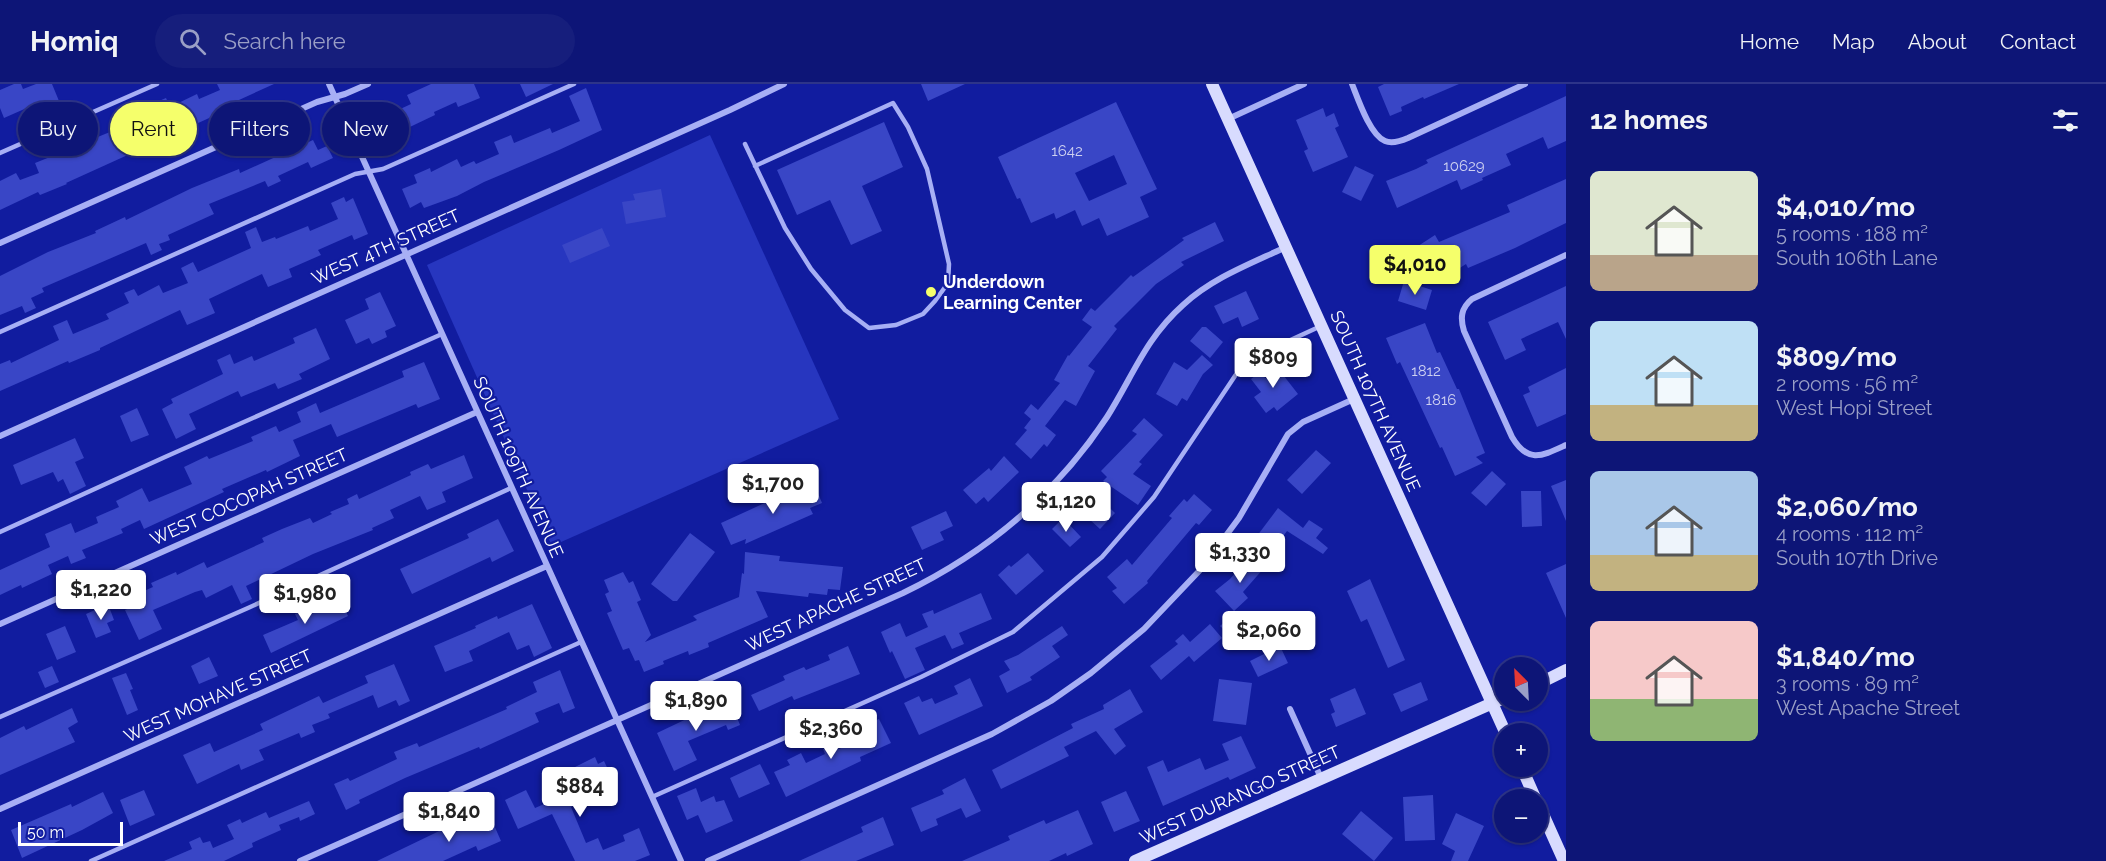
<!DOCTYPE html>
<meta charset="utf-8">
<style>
body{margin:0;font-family:Raleway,sans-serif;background:#161e7c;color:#f1f3f6;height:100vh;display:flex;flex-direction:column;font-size:22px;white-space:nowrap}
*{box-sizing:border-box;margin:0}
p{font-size:20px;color:#9a9fc6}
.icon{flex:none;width:33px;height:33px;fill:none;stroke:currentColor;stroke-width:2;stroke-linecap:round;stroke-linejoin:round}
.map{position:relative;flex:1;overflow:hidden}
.details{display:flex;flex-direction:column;background:#0d1577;width:540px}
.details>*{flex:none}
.banner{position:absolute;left:18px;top:18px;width:570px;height:54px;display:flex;gap:12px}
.needle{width:39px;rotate:336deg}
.buttons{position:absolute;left:1494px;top:573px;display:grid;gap:12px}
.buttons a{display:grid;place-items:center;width:54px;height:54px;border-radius:50%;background:#0d1577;box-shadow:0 2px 4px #0004,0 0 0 2px #2d3489;font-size:30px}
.scale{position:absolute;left:18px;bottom:15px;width:105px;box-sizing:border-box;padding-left:6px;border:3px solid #fff;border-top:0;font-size:16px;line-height:21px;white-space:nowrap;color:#fff;-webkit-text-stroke:4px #111c9f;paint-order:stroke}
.price{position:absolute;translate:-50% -51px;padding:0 14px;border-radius:6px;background:#fff;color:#222;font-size:20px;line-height:39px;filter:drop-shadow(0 2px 3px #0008)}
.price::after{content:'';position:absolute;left:50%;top:36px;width:18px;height:14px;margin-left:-9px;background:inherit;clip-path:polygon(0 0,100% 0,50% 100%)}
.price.active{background:#f5ff6b;color:#111}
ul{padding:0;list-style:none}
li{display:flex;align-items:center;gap:18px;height:150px;padding:0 24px}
li span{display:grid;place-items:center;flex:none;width:168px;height:120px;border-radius:9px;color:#555}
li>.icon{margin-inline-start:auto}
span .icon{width:72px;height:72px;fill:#fffc;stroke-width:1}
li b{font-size:26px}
h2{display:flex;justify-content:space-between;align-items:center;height:72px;padding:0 24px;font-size:26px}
.pill{padding:0 21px;border-radius:27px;background:#0d1577;box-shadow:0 2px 4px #0004,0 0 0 2px #2d3489;font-size:21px;line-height:54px}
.pill.active{background:#f5ff6b;color:#111}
header{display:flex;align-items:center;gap:36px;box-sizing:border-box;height:84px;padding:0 30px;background:#0d1577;border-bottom:2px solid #2d3489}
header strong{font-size:28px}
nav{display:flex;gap:33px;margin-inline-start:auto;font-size:21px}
.search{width:420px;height:54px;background:#161e7c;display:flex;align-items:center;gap:15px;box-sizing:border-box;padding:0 21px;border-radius:33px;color:#9a9fc6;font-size:22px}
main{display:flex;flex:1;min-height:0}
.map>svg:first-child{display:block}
</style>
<header>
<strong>Homiq</strong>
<div class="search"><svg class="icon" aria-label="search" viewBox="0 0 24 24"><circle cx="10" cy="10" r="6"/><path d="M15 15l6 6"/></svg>Search here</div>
<nav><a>Home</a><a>Map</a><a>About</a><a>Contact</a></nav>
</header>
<main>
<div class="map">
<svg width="1566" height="777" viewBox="0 0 1566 777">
<rect width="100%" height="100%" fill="#111c9f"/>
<path fill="#2736bf" d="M 710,51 L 839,335 L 552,462 L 427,181 Z"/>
<path fill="#3946c6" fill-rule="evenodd" d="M 14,0 L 21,0 L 23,5 L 36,0 L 52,0 L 59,17 L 40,25 L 38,19 L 4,34 L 0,24 L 0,6 Z
M 217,0 L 274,0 L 217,26 L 218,30 L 66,99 L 67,100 L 40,111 L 38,108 L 0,126 L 0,97 L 16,89 L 20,96 L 39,89 L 35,79 L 55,71 L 57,74 L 79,64 L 78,61 L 137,37 L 136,35 L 148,29 L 145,23 L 166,14 L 170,23 L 197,10 L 199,15 L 220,6 Z
M 431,0 L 474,0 L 480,14 L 458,23 L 456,18 L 434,28 L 435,31 L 391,52 L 393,57 L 381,63 L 366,30 L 376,25 L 381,34 L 411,20 L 407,11 Z
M 520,0 L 553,0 L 526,13 Z
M 921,0 L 965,0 L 928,17 Z
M 1384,0 L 1459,0 L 1424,15 L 1423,13 L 1401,23 L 1402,27 L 1390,32 L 1378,3 Z
M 586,4 L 602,46 L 559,66 L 484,98 L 457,112 L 424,124 L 421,118 L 410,124 L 402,105 L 417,99 L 414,91 L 430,84 L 431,88 L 457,75 L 461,83 L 474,77 L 476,80 L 499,70 L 494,58 L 511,51 L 514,59 L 550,44 L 552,49 L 580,37 L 569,12 Z
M 1566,12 L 1566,57 L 1548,65 L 1543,53 L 1506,70 L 1511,81 L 1482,94 L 1483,96 L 1461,106 L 1457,96 L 1397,124 L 1386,97 L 1416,85 L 1428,79 L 1426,76 Z
M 1116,18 L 1157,105 L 1140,113 L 1149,133 L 1107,152 L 1099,134 L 1082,142 L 1075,126 L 1056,135 L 1054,129 L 1031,139 L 1020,114 L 1017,115 L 998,73 ZM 1114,71 L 1127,100 L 1089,117 L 1075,89 Z
M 1323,24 L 1326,33 L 1334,29 L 1339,42 L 1335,44 L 1348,73 L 1313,88 L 1304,67 L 1308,65 L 1296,36 Z
M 884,38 L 903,83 L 862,102 L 882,147 L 851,161 L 830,116 L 797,131 L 777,86 Z
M 313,56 L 318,66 L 327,62 L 333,74 L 311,84 L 308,78 L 278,92 L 281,97 L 268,103 L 265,97 L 209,120 L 214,130 L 168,151 L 170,156 L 159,160 L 162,166 L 151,171 L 146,159 L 42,204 L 44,208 L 31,214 L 36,224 L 25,229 L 22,222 L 0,231 L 0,192 L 48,168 L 96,149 L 95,147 L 125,133 L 126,136 L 192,104 L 239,85 L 240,89 Z
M 1355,82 L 1374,91 L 1361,117 L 1342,108 Z
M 1566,95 L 1566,139 L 1515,164 L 1468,184 L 1466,180 L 1438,198 L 1415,164 L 1435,151 L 1439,158 L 1510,128 L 1507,121 Z
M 661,105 L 666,133 L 626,140 L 622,118 L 635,116 L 633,110 Z
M 344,113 L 346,118 L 353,114 L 368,150 L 354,156 L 352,151 L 318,166 L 321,171 L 289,185 L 292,193 L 268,203 L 262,190 L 209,215 L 215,229 L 187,241 L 180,226 L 100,264 L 100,266 L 69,279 L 68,277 L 0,307 L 0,280 L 10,276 L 11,279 L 59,256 L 53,242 L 67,236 L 73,250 L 109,235 L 106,230 L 129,219 L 124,209 L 134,205 L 138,212 L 159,201 L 163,209 L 188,199 L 181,184 L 193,178 L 198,188 L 251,164 L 245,148 L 256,143 L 262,158 L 275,153 L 276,155 L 308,142 L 310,147 L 338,135 L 331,119 Z
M 1215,138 L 1224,157 L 1181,178 L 1184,181 L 1156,200 L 1114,242 L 1117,245 L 1088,282 L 1095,287 L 1076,322 L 1065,316 L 1045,342 L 1056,351 L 1047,363 L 1044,360 L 1031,375 L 1015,360 L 1027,346 L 1024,344 L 1031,335 L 1024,329 L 1031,320 L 1038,326 L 1060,299 L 1054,296 L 1068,271 L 1069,272 L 1092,243 L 1082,236 L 1091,224 L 1095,227 L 1131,191 L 1133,193 L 1184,156 L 1182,154 Z
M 602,144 L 610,162 L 570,179 L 562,161 Z
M 1404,197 L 1432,206 L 1426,226 L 1398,217 Z
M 1566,202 L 1566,255 L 1558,238 L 1521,255 L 1526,266 L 1505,276 L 1488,238 Z
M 1246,207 L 1259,235 L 1242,243 L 1238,233 L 1223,240 L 1214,222 Z
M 380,208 L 396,242 L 385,247 L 387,253 L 372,260 L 369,254 L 356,260 L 345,236 L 369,225 L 365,215 Z
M 1425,239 L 1437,269 L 1440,268 L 1457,305 L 1459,305 L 1485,369 L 1476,373 L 1483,379 L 1455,392 L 1442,363 L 1440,364 L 1400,278 L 1397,280 L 1386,254 Z
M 1202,243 L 1206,243 L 1223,258 L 1210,274 L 1190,257 Z
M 316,244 L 330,275 L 299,290 L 302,295 L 278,305 L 275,299 L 241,313 L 238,307 L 189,330 L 196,345 L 176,355 L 162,325 L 173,319 L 171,315 L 223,290 L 217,276 L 230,270 L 234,280 L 252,272 L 254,277 L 295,259 L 293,254 Z
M 1202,271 L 1213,281 L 1203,290 L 1187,317 L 1182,314 L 1177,322 L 1156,310 L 1174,278 L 1187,286 Z
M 424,278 L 440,315 L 418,324 L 416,320 L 337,353 L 331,340 L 293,356 L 300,372 L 267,388 L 266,386 L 222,405 L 224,408 L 144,445 L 140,436 L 121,445 L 123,449 L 82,466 L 86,474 L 71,480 L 68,472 L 48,481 L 52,490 L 22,504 L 21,501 L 0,511 L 0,486 L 50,463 L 45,450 L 71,439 L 75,449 L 98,439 L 96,433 L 119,423 L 116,417 L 142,404 L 149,418 L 192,400 L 184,383 L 207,372 L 209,375 L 253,357 L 251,353 L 276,342 L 279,348 L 301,338 L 297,328 L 316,319 L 320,329 L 404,293 L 402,287 Z
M 1273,278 L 1298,310 L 1277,327 L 1274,323 L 1266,329 L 1254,313 L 1261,308 L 1251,295 L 1259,289 L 1267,295 L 1262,286 Z
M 1566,284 L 1566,330 L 1537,343 L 1523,311 L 1530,308 L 1528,303 Z
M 137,324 L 149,351 L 131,358 L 120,332 Z
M 1144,334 L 1163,351 L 1139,378 L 1142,380 L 1133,390 L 1151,402 L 1138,421 L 1103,397 L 1107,393 L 1101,387 L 1137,350 L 1132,347 Z
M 75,354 L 84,374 L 75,378 L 86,402 L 70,410 L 63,395 L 58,398 L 53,388 L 21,401 L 13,381 Z
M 1316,366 L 1331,379 L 1302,410 L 1287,396 Z
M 464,371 L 473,394 L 442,408 L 446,418 L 427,426 L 420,412 L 390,426 L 394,434 L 372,444 L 373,446 L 313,470 L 246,502 L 252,515 L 241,520 L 232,501 L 206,514 L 202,506 L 195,508 L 153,526 L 162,545 L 139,556 L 125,526 L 134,522 L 130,513 L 153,503 L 151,499 L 176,488 L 177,491 L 204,478 L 207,484 L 264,458 L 262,454 L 282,445 L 310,434 L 313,439 L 332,430 L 330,428 L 349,420 L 347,415 L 357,410 L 359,415 L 411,391 L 410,388 L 428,380 L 431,385 Z
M 1004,372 L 1019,388 L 988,418 L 984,413 L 976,420 L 963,406 L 989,384 L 991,387 Z
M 1492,387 L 1506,400 L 1486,422 L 1471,409 Z
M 1566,396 L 1566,437 L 1551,402 Z
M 813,397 L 822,419 L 810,424 L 813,430 L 745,460 L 746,455 L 731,461 L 721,439 Z
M 1090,405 L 1115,429 L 1100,445 L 1088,434 L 1091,431 L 1077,418 Z
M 1521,407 L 1541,407 L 1542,442 L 1522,443 Z
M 1194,410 L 1212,426 L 1199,441 L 1196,439 L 1147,497 L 1148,499 L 1124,520 L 1112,507 L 1117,504 L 1107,493 L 1127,475 L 1132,481 L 1172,434 L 1169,432 L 1184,415 L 1187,418 Z
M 1278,424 L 1303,444 L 1309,436 L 1323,445 L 1316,454 L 1328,464 L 1323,470 L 1287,447 L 1274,465 L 1257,452 Z
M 946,427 L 953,442 L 940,448 L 944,456 L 922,466 L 911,443 Z
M 1063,434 L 1081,453 L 1070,463 L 1052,445 Z
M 498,435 L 514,467 L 492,478 L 490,473 L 412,510 L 400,485 L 469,454 L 467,450 Z
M 690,449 L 715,468 L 677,517 L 673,517 L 651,500 Z
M 745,468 L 780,472 L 779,477 L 843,483 L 840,506 L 828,505 L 827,511 L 809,509 L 808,513 L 756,507 L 768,533 L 708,559 L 709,563 L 689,571 L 688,567 L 663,577 L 664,580 L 644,588 L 639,576 L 635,577 L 629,564 L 623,566 L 607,529 L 612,527 L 605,510 L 609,508 L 604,496 L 623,488 L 629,499 L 633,497 L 641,516 L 637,518 L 651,551 L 645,558 L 697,536 L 693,532 L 739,513 L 742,489 L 744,490 Z
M 1028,469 L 1044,487 L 1016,511 L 998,491 L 1009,481 L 1011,483 Z
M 1250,472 L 1264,484 L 1243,508 L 1248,514 L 1234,527 L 1215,507 L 1230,495 Z
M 1566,480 L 1566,534 L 1546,489 Z
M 1370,495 L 1405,576 L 1388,584 L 1367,535 L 1361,538 L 1347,507 Z
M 981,509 L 992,535 L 959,549 L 964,560 L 952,565 L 945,551 L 915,564 L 925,586 L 905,595 L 892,567 L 890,569 L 881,548 L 900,539 L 906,553 L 928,543 L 922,530 L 933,526 L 934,530 Z
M 323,518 L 326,525 L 342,519 L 348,532 L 271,569 L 263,551 L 298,536 L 295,530 Z
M 108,520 L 114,536 L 107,539 L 111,548 L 96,554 L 86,530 Z
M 532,520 L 552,564 L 534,573 L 529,561 L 517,566 L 509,548 L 469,567 L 473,577 L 445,588 L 434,562 L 476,544 L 475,542 L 497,532 L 498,535 Z
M 1229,534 L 1245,550 L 1237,558 L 1220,542 Z
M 1210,540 L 1222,554 L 1194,578 L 1189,572 L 1161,596 L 1150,582 L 1178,560 L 1175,557 L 1183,550 L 1190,558 Z
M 65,542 L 76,568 L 57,576 L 46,550 Z
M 1062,542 L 1068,551 L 1052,562 L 1060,573 L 1030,593 L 1032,596 L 1007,609 L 999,592 L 1010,586 L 1004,577 L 1018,571 Z
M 848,562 L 860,590 L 794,616 L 792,612 L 759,627 L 751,611 L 785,596 L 783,592 L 804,583 L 806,586 L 830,576 L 828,571 Z
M 1280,562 L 1288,579 L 1258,593 L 1250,577 Z
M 209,573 L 218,592 L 199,600 L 191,582 Z
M 394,580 L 410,617 L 399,622 L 396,616 L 378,624 L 373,611 L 328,630 L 330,634 L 312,641 L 315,648 L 301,654 L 299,649 L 259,666 L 264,676 L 241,686 L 239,680 L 197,700 L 183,671 L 210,659 L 214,668 L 263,646 L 260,640 L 319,612 L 323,619 L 368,599 L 365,592 Z
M 52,582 L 59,598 L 45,604 L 38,588 Z
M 560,586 L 575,624 L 563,629 L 559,619 L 535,629 L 539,638 L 480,665 L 479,663 L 405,694 L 359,716 L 360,719 L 346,726 L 334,700 L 348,694 L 350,697 L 397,675 L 394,668 L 417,659 L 419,663 L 507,625 L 506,623 L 537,608 L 533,598 Z
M 126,589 L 133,605 L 130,606 L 138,626 L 127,631 L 112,594 Z
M 970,594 L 983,622 L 919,651 L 904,619 L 919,612 L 922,618 L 932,614 L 935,620 L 958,610 L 954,602 Z
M 1219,595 L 1252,599 L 1246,641 L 1213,637 Z
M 1421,598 L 1428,616 L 1401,628 L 1393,610 Z
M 1355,604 L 1366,630 L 1336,643 L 1331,630 L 1335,628 L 1330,615 Z
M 1130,605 L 1143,628 L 1114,645 L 1126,662 L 1115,671 L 1096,647 L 1064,663 L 1069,672 L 1001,705 L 992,686 L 1073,644 L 1071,640 L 1104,625 L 1103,621 Z
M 729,614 L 740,641 L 728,646 L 726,641 L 688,657 L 697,676 L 674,687 L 657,649 L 697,630 L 696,628 Z
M 72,624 L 78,638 L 68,644 L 75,658 L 0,691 L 0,654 L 24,642 L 26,646 Z
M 879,635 L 891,659 L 860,673 L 861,677 L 786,713 L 774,688 L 790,681 L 787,676 L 801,669 L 806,679 L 825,670 L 823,665 L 836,659 L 839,665 L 864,653 L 860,643 Z
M 1241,652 L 1256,684 L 1230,696 L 1228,693 L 1163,722 L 1147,683 L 1163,676 L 1168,688 L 1200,674 L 1205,686 L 1229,676 L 1222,660 Z
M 595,673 L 598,680 L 604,677 L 613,696 L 606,699 L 610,706 L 571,723 L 586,759 L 598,754 L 603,766 L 625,757 L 623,751 L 639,744 L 650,771 L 635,777 L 575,777 L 552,730 L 518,745 L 505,716 L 526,706 L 535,724 L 584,703 L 575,683 Z
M 760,680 L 770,700 L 739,714 L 730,694 Z
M 965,694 L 981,727 L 966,734 L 961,724 L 936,735 L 938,741 L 921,748 L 911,724 L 944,710 L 942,706 Z
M 696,704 L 701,718 L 714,712 L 716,718 L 724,716 L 733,737 L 706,749 L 698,731 L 687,736 L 677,712 Z
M 144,706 L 155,731 L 130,742 L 120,716 Z
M 1126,707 L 1140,737 L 1114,748 L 1101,718 Z
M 103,708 L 113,729 L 82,746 L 22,774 L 11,746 L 71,720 L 72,723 Z
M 1433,711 L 1435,756 L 1405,757 L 1403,713 Z
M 309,717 L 315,730 L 300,737 L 299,733 L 279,741 L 281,746 L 252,759 L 253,763 L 224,777 L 164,777 L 192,765 L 189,758 L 200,753 L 203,759 L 210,757 L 213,764 L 234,755 L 227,741 L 240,735 L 242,739 L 266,728 L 269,734 Z
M 1078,726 L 1093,760 L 1067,772 L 1066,769 L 1049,777 L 962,777 L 1010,756 L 1008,752 L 1044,736 L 1046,740 Z
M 1361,727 L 1393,754 L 1374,777 L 1342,750 Z
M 1456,729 L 1484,742 L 1468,777 L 1451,777 L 1455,767 L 1442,760 Z
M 490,732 L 501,757 L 478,767 L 476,762 L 443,777 L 377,777 L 460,737 L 463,743 Z
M 883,733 L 894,761 L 856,777 L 799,777 L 863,748 L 861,743 Z"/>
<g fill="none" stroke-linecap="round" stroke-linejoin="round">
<path stroke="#a7aff5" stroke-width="4.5" d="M 745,60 L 785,144 L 811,185 L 845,226 L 869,244 L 896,241 L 923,230 L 935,217 L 948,199 L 949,180 L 927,85 L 908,43 L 893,19 L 755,82
M 0,69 L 157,0
M 0,248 L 355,90 L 383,85 L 574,0
M 0,448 L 165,373 L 442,250
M 0,633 L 248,524 L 511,404
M 652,713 L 921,593 L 1013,548 L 1102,473 L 1154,413 L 1245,277 L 1321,242
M 91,777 L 581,558"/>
<path stroke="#a7aff5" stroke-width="6" d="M 329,0 L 681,777
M 1352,0 C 1358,15 1370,51 1385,57 C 1392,60 1401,57 1408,54 L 1525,0
M 1228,35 L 1304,0
M 0,159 L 317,18 L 345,10 L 368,0
M 1566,171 L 1472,215 C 1461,224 1460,234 1464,247 L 1512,353 C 1528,380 1542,372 1566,361
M 0,352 L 730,26 L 784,0
M 0,540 L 477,328
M 1290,625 L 1321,694
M 0,725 L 547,482
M 300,777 L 903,509 C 986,469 1056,410 1107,333 C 1133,292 1145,255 1183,221 C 1212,194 1250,180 1286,163
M 708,777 L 992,650 L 1051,617 L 1091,589 L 1144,545 L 1202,484 L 1239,434 L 1288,350 L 1303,338 L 1354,315"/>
<path stroke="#d8dbfe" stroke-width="12" d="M 1212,0 L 1506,650
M 1538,600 L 1566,586
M 1521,682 L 1536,716
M 1538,719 L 1564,777
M 1135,777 L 1504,614"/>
</g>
<circle fill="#f5ff6b" stroke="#111c9f" stroke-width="2" cx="931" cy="208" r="6"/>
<g text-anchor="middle" stroke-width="4.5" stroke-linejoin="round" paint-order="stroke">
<g font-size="15" fill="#ced1f1">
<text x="1067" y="72">1642</text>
<text x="1464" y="87">10629</text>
<text x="1426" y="292">1812</text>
<text x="1441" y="321">1816</text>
</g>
<g font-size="18" fill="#fff" stroke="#111c9f">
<text transform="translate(386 163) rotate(-24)" y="6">WEST 4TH STREET</text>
<text transform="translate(1375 317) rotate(66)" y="6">SOUTH 107TH AVENUE</text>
<text transform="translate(518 383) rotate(66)" y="6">SOUTH 109TH AVENUE</text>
<text transform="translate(249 413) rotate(-24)" y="6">WEST COCOPAH STREET</text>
<text transform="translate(836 521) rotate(-25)" y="6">WEST APACHE STREET</text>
<text transform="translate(218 612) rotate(-24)" y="6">WEST MOHAVE STREET</text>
<text transform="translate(1240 711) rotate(-24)" y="6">WEST DURANGO STREET</text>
</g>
<g font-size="18" font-weight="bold" fill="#fff" stroke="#111c9f" text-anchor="start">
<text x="943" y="204">Underdown<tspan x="943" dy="21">Learning Center</tspan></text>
</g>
</g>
</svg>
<div class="buttons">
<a><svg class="needle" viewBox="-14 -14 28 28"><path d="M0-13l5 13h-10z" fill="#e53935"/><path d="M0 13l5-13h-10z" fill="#9a9fc6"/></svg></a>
<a>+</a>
<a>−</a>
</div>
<div class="scale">50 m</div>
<b class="price active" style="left:1415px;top:212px">$4,010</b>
<b class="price" style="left:1273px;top:305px">$809</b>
<b class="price" style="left:773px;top:431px">$1,700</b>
<b class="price" style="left:1066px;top:449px">$1,120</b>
<b class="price" style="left:1240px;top:500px">$1,330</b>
<b class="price" style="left:101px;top:537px">$1,220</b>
<b class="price" style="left:305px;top:541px">$1,980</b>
<b class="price" style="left:1269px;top:578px">$2,060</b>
<b class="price" style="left:696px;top:648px">$1,890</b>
<b class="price" style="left:831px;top:676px">$2,360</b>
<b class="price" style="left:580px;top:734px">$884</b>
<b class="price" style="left:449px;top:759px">$1,840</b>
<div class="banner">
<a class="pill">Buy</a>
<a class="pill active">Rent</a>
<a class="pill">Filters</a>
<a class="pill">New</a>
</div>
</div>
<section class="details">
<h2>12 homes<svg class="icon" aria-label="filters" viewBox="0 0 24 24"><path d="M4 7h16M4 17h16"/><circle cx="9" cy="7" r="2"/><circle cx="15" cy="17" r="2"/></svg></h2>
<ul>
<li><span style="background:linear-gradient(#dfe7d0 70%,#b9a48a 0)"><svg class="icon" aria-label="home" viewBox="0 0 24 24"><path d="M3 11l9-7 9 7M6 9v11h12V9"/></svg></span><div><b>$4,010/mo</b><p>5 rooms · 188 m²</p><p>South 106th Lane</p></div></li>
<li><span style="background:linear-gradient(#bfe0f5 70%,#c2b280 0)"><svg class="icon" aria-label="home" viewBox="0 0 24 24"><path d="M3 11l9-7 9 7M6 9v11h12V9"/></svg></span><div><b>$809/mo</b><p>2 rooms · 56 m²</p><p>West Hopi Street</p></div></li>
<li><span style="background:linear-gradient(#a9c7e8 70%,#c2b280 0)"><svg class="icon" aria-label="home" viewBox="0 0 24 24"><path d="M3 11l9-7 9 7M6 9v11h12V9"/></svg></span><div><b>$2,060/mo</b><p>4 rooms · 112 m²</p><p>South 107th Drive</p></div></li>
<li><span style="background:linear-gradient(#f6c9c9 65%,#8fb573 0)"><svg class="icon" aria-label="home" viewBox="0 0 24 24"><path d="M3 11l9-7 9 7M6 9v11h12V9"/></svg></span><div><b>$1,840/mo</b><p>3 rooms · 89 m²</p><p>West Apache Street</p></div></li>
</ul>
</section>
</main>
